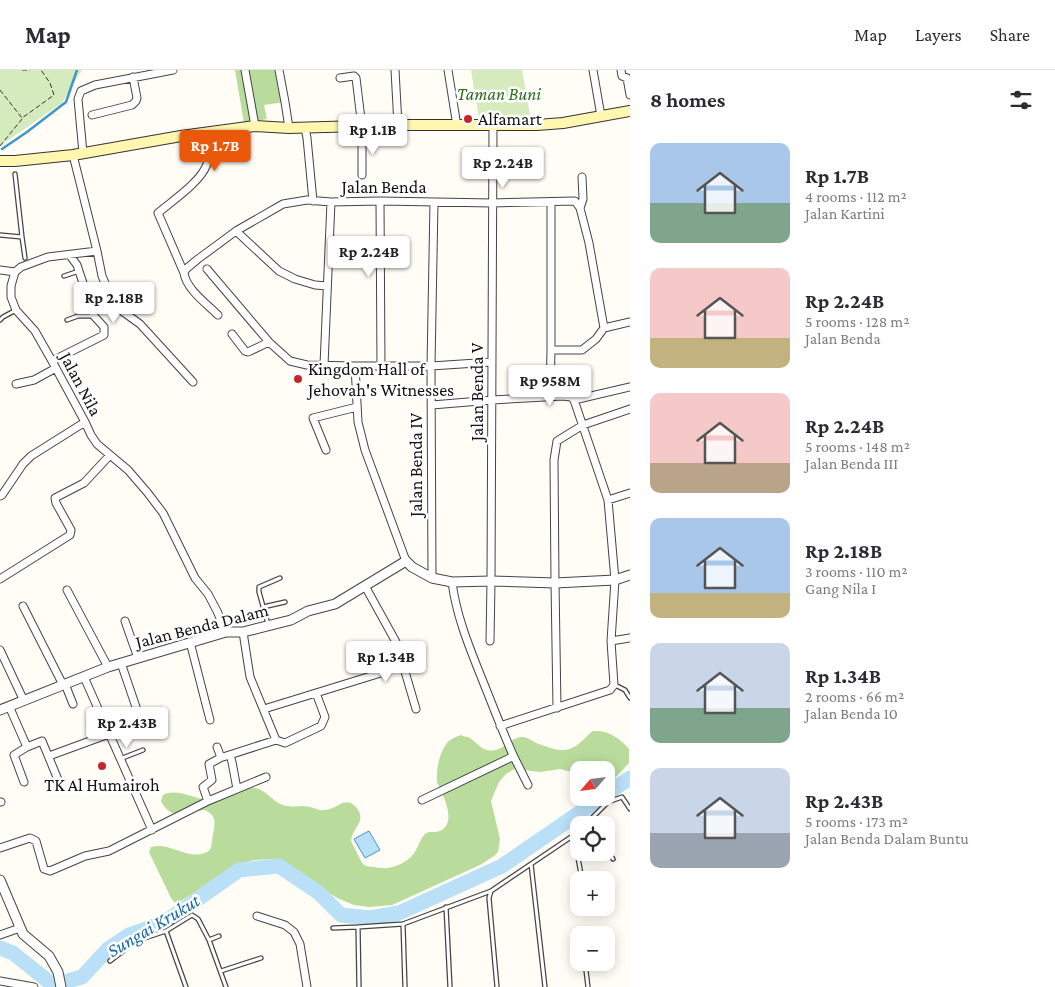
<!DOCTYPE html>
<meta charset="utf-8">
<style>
body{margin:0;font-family:"Crimson Pro",serif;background:#f7f7f7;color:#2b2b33;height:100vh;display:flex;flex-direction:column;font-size:19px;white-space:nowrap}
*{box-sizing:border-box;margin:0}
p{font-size:16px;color:#7c7c81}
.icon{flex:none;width:28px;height:28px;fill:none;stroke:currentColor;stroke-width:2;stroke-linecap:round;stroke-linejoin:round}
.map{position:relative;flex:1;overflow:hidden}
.details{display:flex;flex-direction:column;background:#fff;width:425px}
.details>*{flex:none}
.needle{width:32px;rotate:242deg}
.tools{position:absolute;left:570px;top:691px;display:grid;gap:10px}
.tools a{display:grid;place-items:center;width:45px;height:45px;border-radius:10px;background:#fff;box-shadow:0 2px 12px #0003;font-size:25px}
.price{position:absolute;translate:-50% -42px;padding:0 11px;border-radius:5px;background:#fff;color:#222;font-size:16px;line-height:32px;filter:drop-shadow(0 1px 2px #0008)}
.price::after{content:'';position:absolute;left:50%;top:30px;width:15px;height:11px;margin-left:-8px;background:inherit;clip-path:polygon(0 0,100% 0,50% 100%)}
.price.active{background:#ea580c;color:#fff}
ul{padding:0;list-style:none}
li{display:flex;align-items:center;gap:15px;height:125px;padding:0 20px}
li span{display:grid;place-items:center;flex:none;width:140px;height:100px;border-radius:10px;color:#555}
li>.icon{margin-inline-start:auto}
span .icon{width:60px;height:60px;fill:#fffc;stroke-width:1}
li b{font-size:21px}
h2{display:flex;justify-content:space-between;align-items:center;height:60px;padding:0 20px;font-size:21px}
header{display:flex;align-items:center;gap:30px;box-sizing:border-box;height:70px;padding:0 25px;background:#fff;border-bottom:1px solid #e1e1e2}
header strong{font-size:24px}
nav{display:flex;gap:28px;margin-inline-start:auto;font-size:18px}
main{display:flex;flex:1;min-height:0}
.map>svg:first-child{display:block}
</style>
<header>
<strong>Map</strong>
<nav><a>Map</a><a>Layers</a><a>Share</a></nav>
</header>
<main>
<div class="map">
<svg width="630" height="917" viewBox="0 0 630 917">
<rect width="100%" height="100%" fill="#fffdf5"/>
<path fill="#d5ebbd" d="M 0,0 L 82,0 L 62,33 L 0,76 Z
M 471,0 L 522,0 L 530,45 L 479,49 Z"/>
<path fill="#b9dc9c" d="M 235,0 L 280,0 L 285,32 L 264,35 L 267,49 L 244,53 Z
M 593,661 C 608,660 620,668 629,679 L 629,693 L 616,707 L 606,712 L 606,700 L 579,700 L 579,704 L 560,699 L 540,702 L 514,699 L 506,704 L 499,712 L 491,731 L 500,769 L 498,782 L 494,786 L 480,795 L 392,835 L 369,837 L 354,835 L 337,828 L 317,815 L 291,796 L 275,789 L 254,790 L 244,793 L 228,800 L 189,826 L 177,833 L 174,832 L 171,828 L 149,782 L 151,777 C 171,771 191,794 210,780 C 212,775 212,770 213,764 C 215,753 217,746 205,740 L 175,744 C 168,742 164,737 161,731 L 163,725 C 178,717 195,731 211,729 C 225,728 241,716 255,718 C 268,720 275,736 288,736 C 293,737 298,736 303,736 C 311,736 318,741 325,740 C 338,739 345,725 356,737 C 368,751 352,757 351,771 L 362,793 C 366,797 368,796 373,797 C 376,797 379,798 381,798 C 392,799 403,794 411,787 C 418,780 419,769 426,763 C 431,761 437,763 442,760 C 457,749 442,724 437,712 C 436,700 439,683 447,673 C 450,669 456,667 461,665 C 462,666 467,667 468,667 C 475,670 480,679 487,680 C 502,684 511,666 522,667 C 528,667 533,672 539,674 C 556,680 567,685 582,671 C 586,668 588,664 593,661 Z"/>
<path fill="#b9e0f7" stroke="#3f96cf" d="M 369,761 L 380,780 L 365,788 L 354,769 Z"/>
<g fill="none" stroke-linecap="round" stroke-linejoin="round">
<path stroke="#3f96cf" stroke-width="2.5" d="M 2,79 L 27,62 L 66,32 L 77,0"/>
<path stroke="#b9e0f7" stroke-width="15" d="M 606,724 L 630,708
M 0,878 L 13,883 L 53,915 L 82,907 L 108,879 L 129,865 L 165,852 L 239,800 L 279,796 L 319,823 L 341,845 L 370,848 L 399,843 L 502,796 L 601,728"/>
<defs>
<path id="service" d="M 221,71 L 229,71
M 215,72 L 221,71 L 222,61
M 0,165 L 22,167 L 15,104
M 22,167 L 25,188
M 64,206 L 79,201
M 0,250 L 3,247 L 16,240
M 67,250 L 78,246 L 93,246
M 263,537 L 285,532
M 268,554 L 259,522 L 259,517 L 280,508
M 615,615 L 625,620 L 630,628
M 120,689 L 143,680
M 585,755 L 608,732 L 622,727 L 630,739
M 574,765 L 582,810
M 606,778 L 613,789
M 531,794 L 545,917
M 446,837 L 450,917
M 403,854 L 405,917
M 333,858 L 358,857
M 582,863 L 583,865
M 209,870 L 219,866
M 110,891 L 136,871 L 166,861
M 585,892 L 588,917
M 221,901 L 261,888
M 186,917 L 166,861 L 192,845 L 198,849 L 209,870 L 226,917
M 359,917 L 358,857 L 403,854 L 491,821
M 497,917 L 489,828 L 491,821 L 574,765 L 579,761"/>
<path id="minor" d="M 245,0 L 255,56
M 279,0 L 285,32 L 289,58
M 395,0 L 398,55
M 448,0 L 457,56
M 593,0 L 601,46
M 621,0 L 622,6 L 627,8 L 630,25
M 340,8 L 354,6 L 356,8 L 362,57 L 362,105
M 92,45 L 132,35 L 136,31 L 137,28 L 133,7
M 305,58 L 307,68 L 313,131
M 83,83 L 78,29 L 81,21 L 95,15 L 173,0
M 73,85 L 97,181 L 102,206 L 115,236 L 140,254 L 193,312
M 380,131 L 381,296
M 580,138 L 583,129 L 582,107
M 236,161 L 279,201 L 295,209 L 315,215 L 327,216
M 97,181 L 48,187 L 21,197 L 15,202 L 11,216 L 11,227 L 16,240 L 35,261 L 52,291 L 85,352 L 91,365 L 97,374 L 128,400 L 147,422 L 163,443 L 195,508 L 208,524 L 217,541 L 226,562
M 207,199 L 269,272 L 290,291 L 307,295 L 355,296 L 431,296 L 492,292
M 0,200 L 15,202
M 184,203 L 158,143 C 172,131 201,112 207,94 C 210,85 207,72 205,63
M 218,245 C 207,234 186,219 184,203 L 186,199 L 198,189 L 236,161 L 283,134 L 307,130 L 331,132 L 380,131 L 492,133 L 575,131 L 580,138 L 589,173 L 604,258 L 596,269 L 582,280 L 551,280
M 604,258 L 630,252
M 232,264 L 245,281 L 248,282 L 269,272
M 52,291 L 104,265 L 104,257 L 94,246 L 77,195 L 71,187 L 70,185
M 324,295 L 331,132
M 355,296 L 358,352 L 365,380 L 406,491
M 16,314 L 34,310 L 56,298
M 550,326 L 551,280 L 551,132
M 574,330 L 630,317
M 432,335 L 492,330 L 563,326 L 571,327 L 574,330 L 608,430 L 615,510 L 611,571 L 614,615 L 610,620 L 500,656
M 326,380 L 313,348 L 357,337
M 0,426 L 2,425 L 23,394 L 31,386 L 85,352
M 608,430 L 630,423
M 432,508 L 431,296 L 434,132
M 0,509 L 70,465 L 71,460 L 56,433 L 55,428 L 84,413 L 110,385
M 67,520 L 108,597
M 23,536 L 63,615
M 125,551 L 138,588
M 243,562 L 250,607 L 276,670 L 285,673 L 321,656 L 325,647 L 316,623
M 490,571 L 491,511 L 493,56
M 611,571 L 630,568
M 190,572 L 210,650
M 0,580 L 24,631
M 401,588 L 416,639
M 121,593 L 136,637
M 84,607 L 152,760
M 65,614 L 73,634
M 9,636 L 27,677
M 557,638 L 555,513 L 554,390 L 557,371 L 583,355 L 630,339
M 264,639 L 384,602 L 397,595 L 401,588 L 396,572 L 365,516
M 217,677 L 220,685 L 223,687 L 276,670
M 230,685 L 232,692 L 237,719
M 513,685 L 528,715
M 49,686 L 109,664
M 24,712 L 14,685 L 27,677 L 42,671 L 59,712
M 422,730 L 510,688 L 513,685 C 501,658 491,631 480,604 C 468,574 456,544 452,512
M 208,731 L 203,717 L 212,710 L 209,694 L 222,687
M 0,732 L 1,732
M 0,778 L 30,768 L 36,771 L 44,799 L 50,801 L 85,786 L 109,781 L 208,731 L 266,707
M 257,846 L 285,855 L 294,862 L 300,874 L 307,917
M 0,865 L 20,858
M 0,911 L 34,917"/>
<path id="tertiary" d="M 0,640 L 108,597 L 226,562 L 243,562 L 291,550 L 308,541 L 335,534 L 406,491 L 412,497 L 432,508 L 452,512 L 491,511 L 555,513 L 615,510 L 630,505
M 0,810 L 23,864 L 49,886 L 58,902 L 61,917"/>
<path id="secondary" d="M 0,91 L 15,91 L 73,85 L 181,66 L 255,56 L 289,58 L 398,55 L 537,55 L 563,53 L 630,41"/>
</defs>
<use href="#service" stroke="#444" stroke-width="5.5"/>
<use href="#minor" stroke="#444" stroke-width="9"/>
<use href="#tertiary" stroke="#444" stroke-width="11"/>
<use href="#secondary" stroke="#333" stroke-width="12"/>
<path stroke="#333" stroke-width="1" stroke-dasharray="5 2.5" stroke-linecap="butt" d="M 22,0 L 30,0
M 0,20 L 22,48 L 54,25 L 50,13 L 41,0
M 0,76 L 22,49"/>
<use href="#service" stroke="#fff" stroke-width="3"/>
<use href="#minor" stroke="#fff" stroke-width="7"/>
<use href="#tertiary" stroke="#fff" stroke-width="9"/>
<use href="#secondary" stroke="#fff6b0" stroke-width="10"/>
</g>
<g fill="#c4262e" stroke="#fff" stroke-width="2">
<circle cx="468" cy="49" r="5"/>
<circle cx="298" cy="309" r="5"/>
<circle cx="102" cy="696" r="5"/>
</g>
<g text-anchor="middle" stroke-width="5" stroke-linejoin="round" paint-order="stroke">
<g font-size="18" font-style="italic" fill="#2f6b1f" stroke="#fff">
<text x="499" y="30">Taman Buni</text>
</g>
<g font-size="18" fill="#111" stroke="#fff" text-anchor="start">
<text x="478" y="55">Alfamart</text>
<text x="308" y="305">Kingdom Hall of<tspan x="308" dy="21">Jehovah's Witnesses</tspan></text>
<text x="102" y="721" text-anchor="middle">TK Al Humairoh</text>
</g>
<g font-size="18" fill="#111" stroke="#fff">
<text x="384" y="123">Jalan Benda</text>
<text transform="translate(81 314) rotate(62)" y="6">Jalan Nila</text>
<text transform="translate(477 322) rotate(-90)" y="6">Jalan Benda V</text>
<text transform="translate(416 395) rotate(-90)" y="6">Jalan Benda IV</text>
<text transform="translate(202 556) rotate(-14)" y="6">Jalan Benda Dalam</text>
</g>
<g font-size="19" font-style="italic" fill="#1768a6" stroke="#fff">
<text transform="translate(153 855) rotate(-31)" y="7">Sungai Krukut</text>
</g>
</g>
</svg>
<div class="tools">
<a><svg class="needle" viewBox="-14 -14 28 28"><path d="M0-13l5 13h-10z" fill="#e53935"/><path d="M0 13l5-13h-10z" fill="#7c7c81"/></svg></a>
<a><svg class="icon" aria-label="locate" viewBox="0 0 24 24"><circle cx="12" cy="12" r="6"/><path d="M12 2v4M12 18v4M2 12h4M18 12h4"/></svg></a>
<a>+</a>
<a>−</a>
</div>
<b class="price" style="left:373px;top:86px">Rp 1.1B</b>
<b class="price active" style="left:215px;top:102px">Rp 1.7B</b>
<b class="price" style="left:503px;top:119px">Rp 2.24B</b>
<b class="price" style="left:369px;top:208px">Rp 2.24B</b>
<b class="price" style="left:114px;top:254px">Rp 2.18B</b>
<b class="price" style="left:550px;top:337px">Rp 958M</b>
<b class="price" style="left:386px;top:613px">Rp 1.34B</b>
<b class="price" style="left:127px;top:679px">Rp 2.43B</b>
</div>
<section class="details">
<h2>8 homes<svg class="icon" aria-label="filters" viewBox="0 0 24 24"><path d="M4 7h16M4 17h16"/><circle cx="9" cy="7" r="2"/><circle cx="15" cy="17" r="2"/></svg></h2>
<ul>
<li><span style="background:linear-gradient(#a9c7e8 60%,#7fa58c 0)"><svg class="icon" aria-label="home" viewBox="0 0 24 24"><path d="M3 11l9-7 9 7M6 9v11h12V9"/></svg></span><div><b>Rp 1.7B</b><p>4 rooms · 112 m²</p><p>Jalan Kartini</p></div></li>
<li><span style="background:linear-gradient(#f6c9c9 70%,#c2b280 0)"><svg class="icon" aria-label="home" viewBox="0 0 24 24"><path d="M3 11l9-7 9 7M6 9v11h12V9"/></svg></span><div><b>Rp 2.24B</b><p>5 rooms · 128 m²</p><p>Jalan Benda</p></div></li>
<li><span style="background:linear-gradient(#f6c9c9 70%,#b9a48a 0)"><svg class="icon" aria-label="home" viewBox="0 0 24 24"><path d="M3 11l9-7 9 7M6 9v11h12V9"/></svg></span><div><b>Rp 2.24B</b><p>5 rooms · 148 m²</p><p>Jalan Benda III</p></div></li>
<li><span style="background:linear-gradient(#a9c7e8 75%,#c2b280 0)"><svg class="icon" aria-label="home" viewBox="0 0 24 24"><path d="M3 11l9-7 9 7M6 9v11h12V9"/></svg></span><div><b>Rp 2.18B</b><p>3 rooms · 110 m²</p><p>Gang Nila I</p></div></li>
<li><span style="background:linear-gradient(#c9d6e8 65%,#7fa58c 0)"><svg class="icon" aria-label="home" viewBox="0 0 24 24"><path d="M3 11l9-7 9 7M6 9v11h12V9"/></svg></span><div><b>Rp 1.34B</b><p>2 rooms · 66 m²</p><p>Jalan Benda 10</p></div></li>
<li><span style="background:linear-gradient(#c9d6e8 65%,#9aa5b1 0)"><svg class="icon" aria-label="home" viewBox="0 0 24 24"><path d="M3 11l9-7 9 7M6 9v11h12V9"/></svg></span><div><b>Rp 2.43B</b><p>5 rooms · 173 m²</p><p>Jalan Benda Dalam Buntu</p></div></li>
</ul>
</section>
</main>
